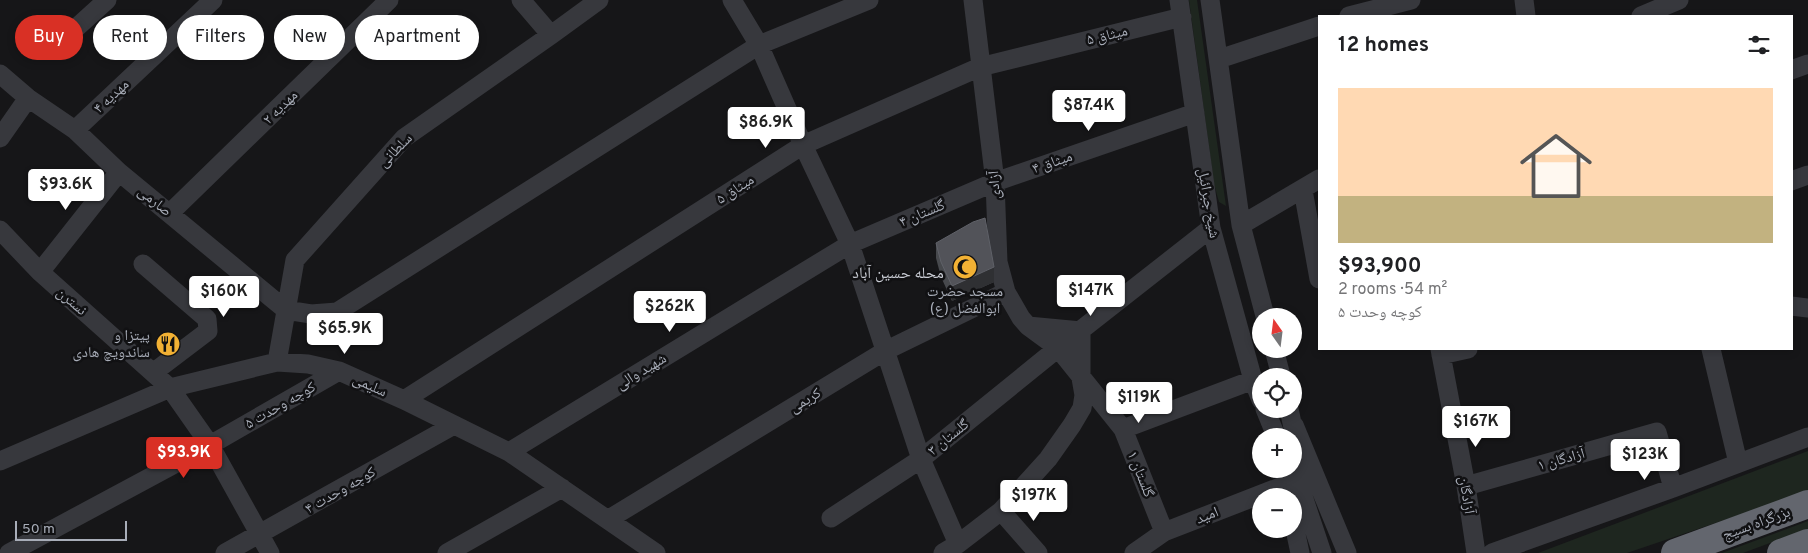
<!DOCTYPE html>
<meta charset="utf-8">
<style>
body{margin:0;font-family:Overpass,"Noto Naskh Arabic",sans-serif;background:#f6f6f6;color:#202124;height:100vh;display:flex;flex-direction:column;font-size:19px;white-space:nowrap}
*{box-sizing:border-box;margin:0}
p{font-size:16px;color:#757577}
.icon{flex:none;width:28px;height:28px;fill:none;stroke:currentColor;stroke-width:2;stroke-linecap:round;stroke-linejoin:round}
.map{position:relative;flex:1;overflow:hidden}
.sheet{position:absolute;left:1318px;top:15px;width:475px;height:335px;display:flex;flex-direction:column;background:#fff;border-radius:0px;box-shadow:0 2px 8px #0003}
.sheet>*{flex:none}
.top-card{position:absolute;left:15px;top:15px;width:475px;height:45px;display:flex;gap:10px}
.needle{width:32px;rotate:346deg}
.fabs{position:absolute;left:1252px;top:308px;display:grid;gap:10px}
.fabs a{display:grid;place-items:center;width:50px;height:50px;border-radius:50%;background:#fff;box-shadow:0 2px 8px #0003;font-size:25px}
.scale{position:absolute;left:15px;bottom:12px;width:112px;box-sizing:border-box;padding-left:5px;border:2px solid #a8adb8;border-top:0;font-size:14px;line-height:18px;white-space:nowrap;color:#a8adb8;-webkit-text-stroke:4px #111113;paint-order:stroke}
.price{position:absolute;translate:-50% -42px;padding:0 11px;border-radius:5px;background:#fff;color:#222;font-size:16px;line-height:32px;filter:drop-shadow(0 1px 2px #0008)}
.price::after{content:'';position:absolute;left:50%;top:30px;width:15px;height:11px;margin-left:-8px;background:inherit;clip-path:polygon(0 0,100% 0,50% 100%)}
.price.on{background:#d93025;color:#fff}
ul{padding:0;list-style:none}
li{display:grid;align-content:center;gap:10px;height:265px;padding:0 20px}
li span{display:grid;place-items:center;height:155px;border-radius:0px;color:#555}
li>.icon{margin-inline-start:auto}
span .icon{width:90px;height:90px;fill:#fffc;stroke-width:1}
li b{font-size:21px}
h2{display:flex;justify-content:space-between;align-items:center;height:60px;padding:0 20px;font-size:21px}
.chip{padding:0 18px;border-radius:22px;background:#fff;box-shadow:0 2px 8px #0003;font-size:18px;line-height:45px}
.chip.on{background:#d93025;color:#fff}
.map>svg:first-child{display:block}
</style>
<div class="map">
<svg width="1808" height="553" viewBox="0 0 1808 553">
<rect width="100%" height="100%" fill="#161618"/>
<path fill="#1e261f" d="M 1189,0 L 1197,0 L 1226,206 L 1219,202 L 1214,184 Z
M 1808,451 L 1808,491 L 1807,492 L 1627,553 L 1538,553 Z
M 1808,521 L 1808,529 L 1743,553 L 1722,553 Z"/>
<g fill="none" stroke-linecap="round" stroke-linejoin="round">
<path stroke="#37383d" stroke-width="19" d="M 521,0 L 551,35
M 732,0 L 759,45 L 803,145 L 850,244 L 921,459 L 958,544
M 973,0 L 995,182 L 998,262 L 1006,292 L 1021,318 L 1028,326 L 1058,348 L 1123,429 L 1164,532
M 1179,0 L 1211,228 L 1253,380 L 1261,400
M 1210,0 L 1241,225 L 1265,316
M 1524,0 L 1526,16
M 1349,16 L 1411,0
M 1641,16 L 1679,0
M 54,48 L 107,0
M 1219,59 L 1319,26
M 1791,70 L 1808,64
M 0,74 L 28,98 L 75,130 L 119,172 L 286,310 L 311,314 L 337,312 L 759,45 L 869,0
M 75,130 L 213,0
M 0,138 L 28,98
M 1791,181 L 1808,175
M 1303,190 L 1319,279
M 170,213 L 389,0
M 1241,225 L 1319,179
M 0,230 L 40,272 L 170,388 L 210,445 L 270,553
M 143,264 L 207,319 L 208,331 L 154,372
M 40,272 L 119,172
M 1791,306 L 1808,308
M 1274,349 L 1281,376
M 1440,349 L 1466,486 L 1476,553
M 1711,349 L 1738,463
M 1441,355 L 1468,349
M 277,362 L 295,260 L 404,138 L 551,35 L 599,0
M 404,400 L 803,145 L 980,67 L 1182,17
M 1265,409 L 1276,436
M 1289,409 L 1295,437
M 1294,425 L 1347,553
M 1123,429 L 1253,380
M 509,452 L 850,244 L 995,182 L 1195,113
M 0,461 L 170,388 L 277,362 L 308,364 L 339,371 L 404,400 L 509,452 L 656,553
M 1292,469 L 1298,481 L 1322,553
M 1466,486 L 1657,432 L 1673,488
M 1001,511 L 1038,553
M 831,518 L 921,459 L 1058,348 L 1211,228
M 609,519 L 885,351 L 1006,292
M 1294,525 L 1300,553
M 9,553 L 210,445 L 339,371
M 225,553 L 454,425
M 447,553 L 562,488
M 943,553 L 958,544 L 1001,511 L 1048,459 L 1072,425 L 1082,408 L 1084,395 L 1081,378 L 1081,331 L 1028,326
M 1134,553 L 1164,532 L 1285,485
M 1492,553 L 1673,488 L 1808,437"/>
<path stroke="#63666e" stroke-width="28" d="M 1675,553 L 1808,504
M 1781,553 L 1808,543"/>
</g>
<path fill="#47494d" d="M 936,243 L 994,282 L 952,301 L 941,277 L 936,258 Z"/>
<path fill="#2f3033" d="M 994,267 L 994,282 L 952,301 L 952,286 Z"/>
<path fill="#525359" stroke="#5f6168" d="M 985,218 L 994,267 L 952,286 L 941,262 L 936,243 L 973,222 Z"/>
<defs>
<symbol id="mosque-disc" viewBox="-11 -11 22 22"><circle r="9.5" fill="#f2b134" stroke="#111113"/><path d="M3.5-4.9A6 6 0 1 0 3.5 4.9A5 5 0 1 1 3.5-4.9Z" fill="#111"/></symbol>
<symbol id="restaurant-disc" viewBox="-11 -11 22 22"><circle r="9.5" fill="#f2b134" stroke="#111113"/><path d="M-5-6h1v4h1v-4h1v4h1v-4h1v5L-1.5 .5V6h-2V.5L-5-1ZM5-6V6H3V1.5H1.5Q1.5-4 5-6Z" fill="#111"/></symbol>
</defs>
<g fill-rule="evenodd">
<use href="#mosque-disc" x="951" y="253" width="28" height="28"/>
<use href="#restaurant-disc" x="154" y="330" width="28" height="28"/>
</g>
<g text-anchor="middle" stroke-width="5" stroke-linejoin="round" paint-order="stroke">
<g font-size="15" fill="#a8adb8" stroke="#111113">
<text transform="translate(1107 35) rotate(-14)" y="5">میثاق ۵</text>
<text transform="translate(111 96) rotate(-43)" y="5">مهدیه ۴</text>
<text transform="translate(280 107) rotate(-44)" y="5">مهدیه ۲</text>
<text transform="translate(395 150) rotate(-45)" y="5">سلطانی</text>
<text transform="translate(1052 162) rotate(-19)" y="5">میثاق ۴</text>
<text transform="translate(994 185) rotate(-94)" y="5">آزادی</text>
<text transform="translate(735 189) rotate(-33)" y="5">میثاق ۵</text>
<text transform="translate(155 201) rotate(39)" y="5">صارمی</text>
<text transform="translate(1209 203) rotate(80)" y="5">شیخ جبرائیل</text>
<text transform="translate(922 213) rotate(-23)" y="5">گلستان ۴</text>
<text transform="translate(72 301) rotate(41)" y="5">نسترن</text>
<text transform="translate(641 371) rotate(-31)" y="5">شهید والی</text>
<text transform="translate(370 385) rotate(24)" y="5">سلیمی</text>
<text transform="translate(805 400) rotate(-31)" y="5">کریمی</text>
<text transform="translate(280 405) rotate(-30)" y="5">کوچه وحدت ۵</text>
<text transform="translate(948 437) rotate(-39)" y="5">گلستان ۳</text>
<text transform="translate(1561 459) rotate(-16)" y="5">آزادگان ۱</text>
<text transform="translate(1141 474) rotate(68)" y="5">گلستان ۱</text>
<text transform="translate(340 490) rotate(-30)" y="5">کوچه وحدت ۴</text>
<text transform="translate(1467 495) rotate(81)" y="5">آزادگان</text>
<text transform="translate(1207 515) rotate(-22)" y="5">امید</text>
<text transform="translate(1756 523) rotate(-20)" y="5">بزرگراه بسیج</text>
</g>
<g font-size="15" fill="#a8adb8" stroke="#111113">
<text x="965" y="296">مسجد حضرت<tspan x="965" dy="17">ابوالفضل (ع)</tspan></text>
<text x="150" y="340" text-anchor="end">پیتزا و<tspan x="150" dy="17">ساندویچ هادی</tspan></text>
</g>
<g font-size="16" fill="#c9ccd4" stroke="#111113">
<text x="898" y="278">محله حسین آباد</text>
</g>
</g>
</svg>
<div class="fabs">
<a><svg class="needle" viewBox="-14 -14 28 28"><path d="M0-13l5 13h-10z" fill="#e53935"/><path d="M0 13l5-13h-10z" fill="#757577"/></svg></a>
<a><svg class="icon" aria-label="locate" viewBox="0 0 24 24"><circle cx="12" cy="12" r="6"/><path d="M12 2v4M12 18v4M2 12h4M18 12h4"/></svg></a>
<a>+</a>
<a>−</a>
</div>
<div class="scale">50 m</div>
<b class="price" style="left:1089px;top:132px">$87.4K</b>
<b class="price" style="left:766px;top:149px">$86.9K</b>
<b class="price" style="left:66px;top:211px">$93.6K</b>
<b class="price" style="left:1091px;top:317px">$147K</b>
<b class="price" style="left:224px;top:318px">$160K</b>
<b class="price" style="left:670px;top:333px">$262K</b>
<b class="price" style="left:345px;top:355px">$65.9K</b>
<b class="price" style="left:1139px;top:424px">$119K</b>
<b class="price" style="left:1476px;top:448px">$167K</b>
<b class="price on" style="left:184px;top:479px">$93.9K</b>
<b class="price" style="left:1645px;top:481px">$123K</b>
<b class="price" style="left:1034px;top:522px">$197K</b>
<div class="top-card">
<a class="chip on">Buy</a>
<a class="chip">Rent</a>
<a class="chip">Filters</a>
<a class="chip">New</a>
<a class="chip">Apartment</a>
</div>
<section class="sheet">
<h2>12 homes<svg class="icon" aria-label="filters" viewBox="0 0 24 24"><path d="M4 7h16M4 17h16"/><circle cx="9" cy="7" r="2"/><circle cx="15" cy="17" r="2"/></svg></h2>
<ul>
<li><span style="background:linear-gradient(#ffd9b3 70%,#c2b280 0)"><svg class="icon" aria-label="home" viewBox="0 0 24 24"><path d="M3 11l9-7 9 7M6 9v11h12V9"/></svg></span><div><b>$93,900</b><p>2 rooms · 54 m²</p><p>کوچه وحدت ۵</p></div></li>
</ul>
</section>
</div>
